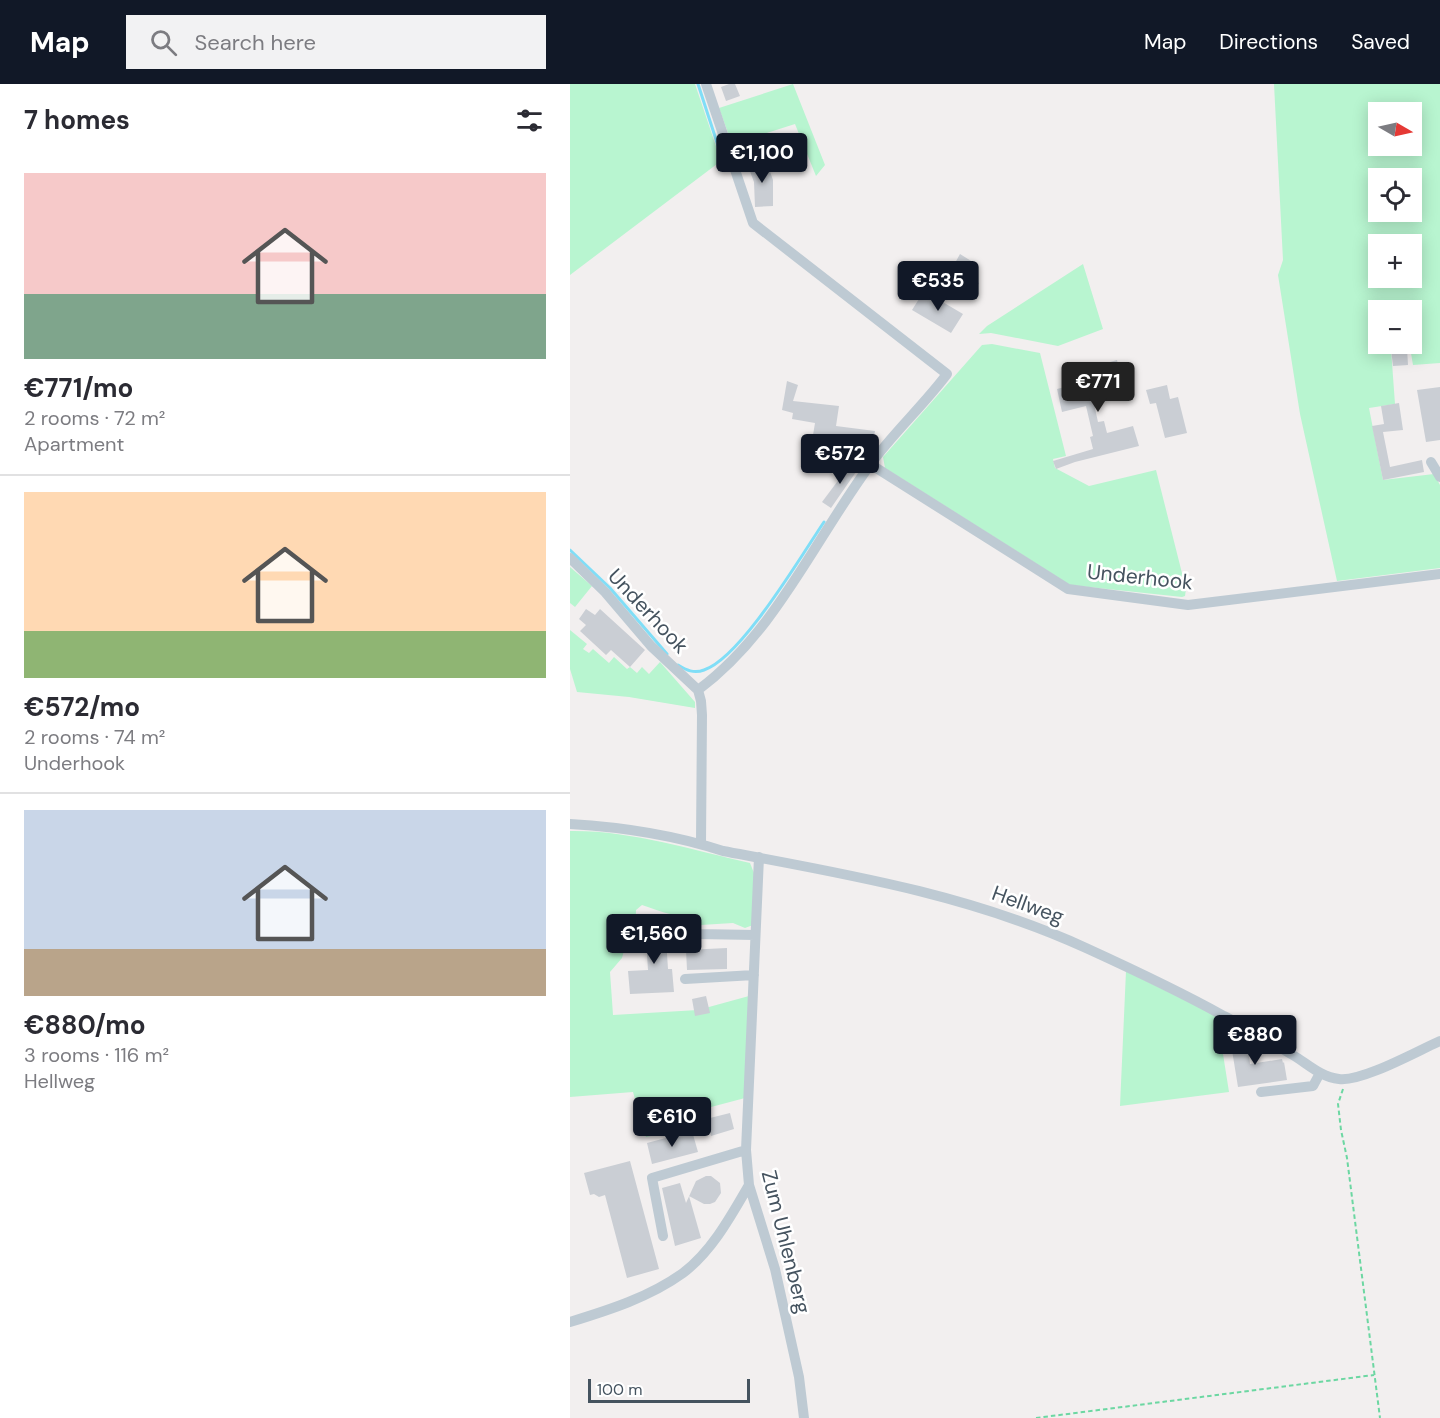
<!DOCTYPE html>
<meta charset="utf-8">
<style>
body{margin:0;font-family:"DM Sans",sans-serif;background:#f2f2f3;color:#2b2b33;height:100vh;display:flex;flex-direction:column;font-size:22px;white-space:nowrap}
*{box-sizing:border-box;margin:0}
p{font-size:20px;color:#7c7c81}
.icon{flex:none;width:33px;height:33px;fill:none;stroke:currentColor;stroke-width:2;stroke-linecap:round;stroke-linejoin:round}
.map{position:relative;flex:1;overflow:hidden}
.details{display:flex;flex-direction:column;background:#fff;width:570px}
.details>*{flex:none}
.needle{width:39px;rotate:99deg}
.controls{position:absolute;left:798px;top:18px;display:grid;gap:12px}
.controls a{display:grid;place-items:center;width:54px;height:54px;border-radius:0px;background:#fff;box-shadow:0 3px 15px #0003;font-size:30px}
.scale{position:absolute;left:18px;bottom:15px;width:162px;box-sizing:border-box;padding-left:6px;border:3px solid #45535f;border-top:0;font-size:16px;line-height:21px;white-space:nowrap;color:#45535f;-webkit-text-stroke:4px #fff;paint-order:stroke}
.price{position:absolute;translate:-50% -51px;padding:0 14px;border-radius:6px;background:#111827;color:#fff;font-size:20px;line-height:39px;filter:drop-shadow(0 2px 3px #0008)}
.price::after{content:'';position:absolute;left:50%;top:36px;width:18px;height:14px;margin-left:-9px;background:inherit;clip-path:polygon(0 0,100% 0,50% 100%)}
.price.selected{background:#222;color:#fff}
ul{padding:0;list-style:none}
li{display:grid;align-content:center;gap:12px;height:318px;padding:0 24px}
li+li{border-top:2px solid #e1e1e2}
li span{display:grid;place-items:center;height:186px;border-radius:0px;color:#555}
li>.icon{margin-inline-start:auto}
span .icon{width:108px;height:108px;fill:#fffc;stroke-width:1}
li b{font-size:26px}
h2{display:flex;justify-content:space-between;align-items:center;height:72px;padding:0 24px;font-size:26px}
header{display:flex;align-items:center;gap:36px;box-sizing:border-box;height:84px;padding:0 30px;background:#111827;color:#fff}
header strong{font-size:28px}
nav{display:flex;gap:33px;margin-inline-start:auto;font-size:21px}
.search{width:420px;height:54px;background:#f2f2f3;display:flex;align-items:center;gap:15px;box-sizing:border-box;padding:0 21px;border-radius:0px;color:#7c7c81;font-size:22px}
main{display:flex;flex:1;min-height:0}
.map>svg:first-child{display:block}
</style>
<header>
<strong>Map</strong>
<div class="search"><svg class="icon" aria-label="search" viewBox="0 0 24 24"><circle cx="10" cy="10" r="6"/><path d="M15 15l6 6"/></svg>Search here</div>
<nav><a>Map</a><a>Directions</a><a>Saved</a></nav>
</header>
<main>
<section class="details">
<h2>7 homes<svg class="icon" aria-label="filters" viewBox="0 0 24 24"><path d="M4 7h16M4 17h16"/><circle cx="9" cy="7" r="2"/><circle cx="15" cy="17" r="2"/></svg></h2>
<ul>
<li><span style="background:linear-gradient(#f6c9c9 65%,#7fa58c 0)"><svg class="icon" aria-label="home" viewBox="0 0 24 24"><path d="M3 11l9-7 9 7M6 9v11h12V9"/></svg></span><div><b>€771/mo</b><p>2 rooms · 72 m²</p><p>Apartment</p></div></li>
<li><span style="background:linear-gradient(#ffd9b3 75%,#8fb573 0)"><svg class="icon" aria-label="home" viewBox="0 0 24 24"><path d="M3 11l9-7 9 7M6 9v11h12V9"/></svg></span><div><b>€572/mo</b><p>2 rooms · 74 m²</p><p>Underhook</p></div></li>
<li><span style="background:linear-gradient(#c9d6e8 75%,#b9a48a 0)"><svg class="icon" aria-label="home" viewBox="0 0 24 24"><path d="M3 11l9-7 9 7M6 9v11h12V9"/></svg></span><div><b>€880/mo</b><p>3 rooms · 116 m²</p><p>Hellweg</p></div></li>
</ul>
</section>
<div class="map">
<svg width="870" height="1334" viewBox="0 0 870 1334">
<rect width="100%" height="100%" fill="#f2efef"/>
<path fill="#b8f5d0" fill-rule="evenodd" d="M 0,0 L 125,0 L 151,77 L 0,191 Z
M 223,0 L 255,81 L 246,92 L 225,40 L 162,60 L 149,24 Z
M 704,0 L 870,0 L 870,279 L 843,281 L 840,263 L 821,265 L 825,320 L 799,324 L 813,396 L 864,390 L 870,401 L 870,484 L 767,497 L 730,330 L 708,191 L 713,176 ZM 808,28 L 842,28 L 842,62 L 808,62 ZM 808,94 L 842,94 L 842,128 L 808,128 ZM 808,160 L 842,160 L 842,194 L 808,194 ZM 808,226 L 842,226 L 842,260 L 808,260 Z
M 513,180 L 533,245 L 488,262 L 421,249 L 409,250 L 417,242 Z
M 422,260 L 470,269 L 496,372 L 483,375 L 485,384 L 519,402 L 586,386 L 616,505 L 615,512 L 612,513 L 500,501 L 315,384 L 313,373 L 412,261 Z
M 0,483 L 22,502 L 5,523 L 0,519 Z
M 0,546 L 17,560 L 13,565 L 19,569 L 23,565 L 39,579 L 44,573 L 57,585 L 60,583 L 67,589 L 72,583 L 79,590 L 90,578 L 125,618 L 125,624 L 59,613 L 7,608 L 0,585 Z
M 0,747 C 60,746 122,766 180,779 L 184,789 L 183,841 L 175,844 L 163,839 L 131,841 C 118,828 114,834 100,830 C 91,828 82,824 72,821 L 66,826 L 65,857 L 56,859 L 52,874 L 40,888 L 43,931 L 128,926 L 179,912 L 175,1014 L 126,1027 L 129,1042 L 76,1053 L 63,1008 L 0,1013 Z
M 556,887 L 647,932 L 659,1008 L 550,1022 Z"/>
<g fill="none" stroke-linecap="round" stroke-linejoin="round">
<path stroke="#80def7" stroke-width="3" d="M 128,0 L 152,74
M 0,466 L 40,504 L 97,570
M 108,581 C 116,586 124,590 134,586 C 171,574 231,472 254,438"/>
</g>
<path fill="#caced4" d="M 159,0 L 165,0 L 170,12 L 156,17 L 151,3 Z
M 196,76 L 203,96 L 203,122 L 185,123 L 184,98 L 178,82 Z
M 390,170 L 406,180 L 398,193 L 409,199 L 406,204 L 408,205 L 402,215 L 399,215 L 364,194 L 370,182 L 380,188 Z
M 354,207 L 393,230 L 381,249 L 342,226 Z
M 837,264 L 838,281 L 823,282 L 821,265 Z
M 547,276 L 556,312 L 524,320 L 528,338 L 534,337 L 537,349 L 563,342 L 569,362 L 505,378 L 486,385 L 483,377 L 523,365 L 520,353 L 523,352 L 516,322 L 492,328 L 487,305 L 526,295 L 523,283 Z
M 217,297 L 228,301 L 223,317 L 269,322 L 266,342 L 305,347 L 301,367 L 242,357 L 245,339 L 222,335 L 223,329 L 212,326 Z
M 597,301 L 600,315 L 608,313 L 617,349 L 595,354 L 586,319 L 580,320 L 576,306 Z
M 870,303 L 870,356 L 856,358 L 847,306 Z
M 829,319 L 833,346 L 813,348 L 820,383 L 852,376 L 854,388 L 813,396 L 802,342 L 814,340 L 811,322 Z
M 278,378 L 288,385 L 261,424 L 252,418 L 273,390 L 270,388 Z
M 16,525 L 25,531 L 30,525 L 75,566 L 60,583 L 41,566 L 36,571 L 10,547 L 16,541 L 9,535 Z
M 95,839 L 98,885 L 102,885 L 104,908 L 60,910 L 58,887 L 78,886 L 75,841 Z
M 157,864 L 157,885 L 117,886 L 116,866 Z
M 136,912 L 140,929 L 125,932 L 122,915 Z
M 677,953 L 680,980 L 712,975 L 713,979 L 714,978 L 717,996 L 668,1003 L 660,954 Z
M 160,1029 L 164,1045 L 141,1052 L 136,1035 Z
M 122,1047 L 128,1068 L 82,1080 L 77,1059 Z
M 60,1077 L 89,1185 L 57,1194 L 35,1111 L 29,1113 L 24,1110 L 20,1111 L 14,1089 Z
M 136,1092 L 141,1092 L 150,1099 L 151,1109 L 145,1118 L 140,1120 L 134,1120 L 119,1112 L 131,1154 L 105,1162 L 92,1104 L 110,1099 L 116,1119 L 126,1097 Z"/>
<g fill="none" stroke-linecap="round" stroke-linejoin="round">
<path stroke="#6cd7a2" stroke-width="2" stroke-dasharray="4.5 3" stroke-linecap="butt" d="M 773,1005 L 768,1020 L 771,1046 L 777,1074 L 810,1334
M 466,1334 L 804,1291"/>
<path stroke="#becad3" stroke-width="10" d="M 861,378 L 870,393
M 300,380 L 498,505 L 618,521 L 870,490
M 0,474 L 35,508 L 81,562 L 128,606 L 131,617 L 132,631 L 131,759
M 128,606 C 205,549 244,457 300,381 C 323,349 353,322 377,290 L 183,139 L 136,0
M 0,740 C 51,743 104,751 153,767 C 276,790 401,811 516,864 C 562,885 609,907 654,932 C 677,944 700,957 721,970 C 737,979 750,993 769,995 C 792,998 847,967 870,957
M 189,773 L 176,1066 L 179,1101 L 205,1185 L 229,1293 L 234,1334
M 113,847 L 128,850 L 185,851
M 115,895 L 184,891
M 691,1008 L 743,1002 L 750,989
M 93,1152 L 82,1094 L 176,1066
M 0,1238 C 39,1226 80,1213 113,1189 C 142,1167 161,1132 179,1101"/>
</g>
<g text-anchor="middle" stroke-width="5" stroke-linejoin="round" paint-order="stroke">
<g font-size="21" fill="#45535f" stroke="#fff">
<text transform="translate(570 493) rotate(6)" y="7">Underhook</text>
<text transform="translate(78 527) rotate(47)" y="7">Underhook</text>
<text transform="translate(458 821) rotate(20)" y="7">Hellweg</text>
<text transform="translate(216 1158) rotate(76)" y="7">Zum Uhlenberg</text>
</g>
</g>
</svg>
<div class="controls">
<a><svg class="needle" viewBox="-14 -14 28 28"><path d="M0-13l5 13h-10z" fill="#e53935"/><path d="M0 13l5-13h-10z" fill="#7c7c81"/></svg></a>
<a><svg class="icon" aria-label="locate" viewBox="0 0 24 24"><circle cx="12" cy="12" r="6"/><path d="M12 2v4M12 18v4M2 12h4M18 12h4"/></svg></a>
<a>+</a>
<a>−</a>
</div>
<div class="scale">100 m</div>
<b class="price" style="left:192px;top:100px">€1,100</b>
<b class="price" style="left:368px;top:228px">€535</b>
<b class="price selected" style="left:528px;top:329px">€771</b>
<b class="price" style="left:270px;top:401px">€572</b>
<b class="price" style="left:84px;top:881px">€1,560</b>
<b class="price" style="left:685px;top:982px">€880</b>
<b class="price" style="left:102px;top:1064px">€610</b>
</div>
</main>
